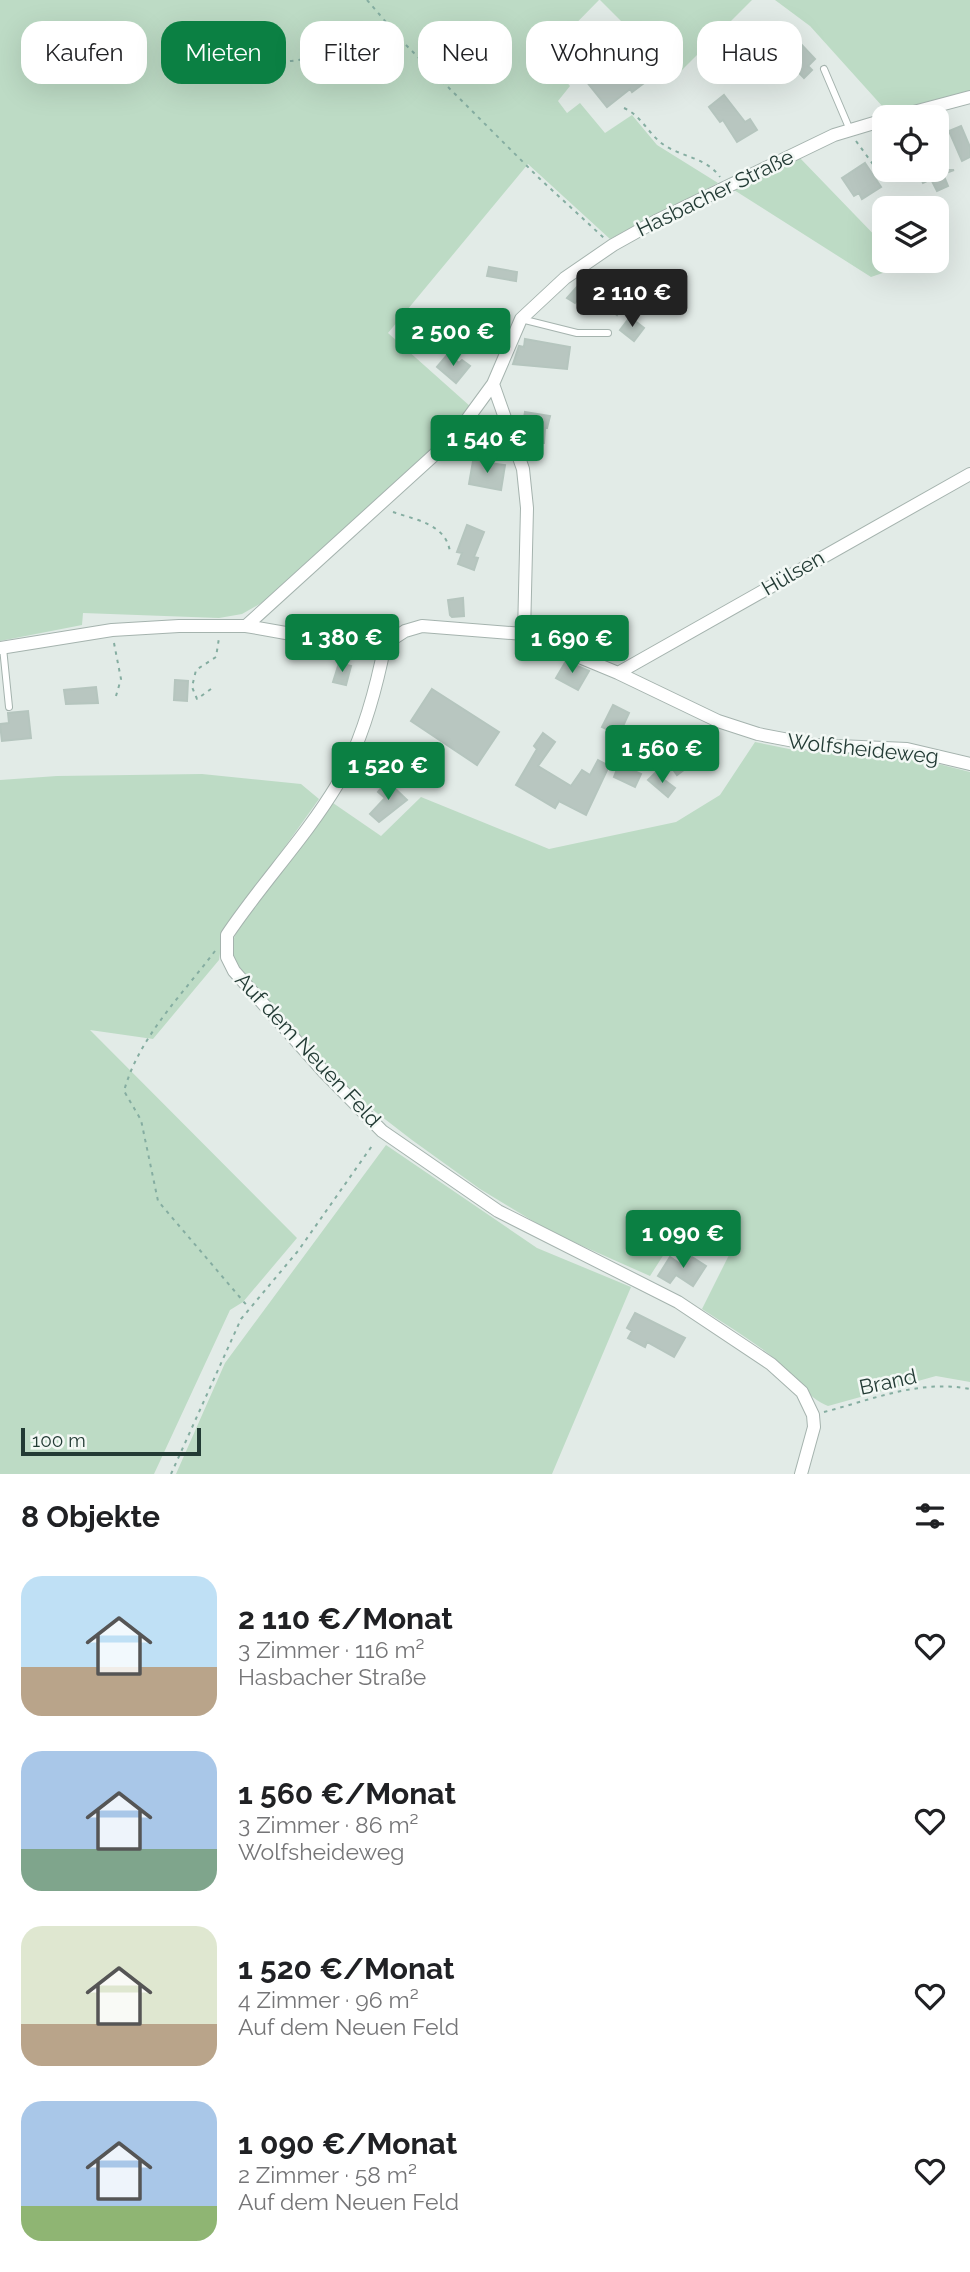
<!DOCTYPE html>
<html lang="de">
<meta charset="utf-8">
<style>
body{margin:0;font-family:Raleway,sans-serif;background:#f6f6f6;color:#202124;height:100vh;display:flex;flex-direction:column;font-size:26px;white-space:nowrap}
*{box-sizing:border-box;margin:0}
p{font-size:23px;color:#757577}
.icon{flex:none;width:38px;height:38px;fill:none;stroke:currentColor;stroke-width:2;stroke-linecap:round;stroke-linejoin:round}
.map{position:relative;height:1474px;overflow:hidden}
.panel{display:flex;flex-direction:column;background:#fff;flex:1}
.panel>*{flex:none}
.banner{position:absolute;left:21px;top:21px;width:929px;height:63px;display:flex;gap:14px}
.controls{position:absolute;left:872px;top:105px;display:grid;gap:14px}
.controls a{display:grid;place-items:center;width:77px;height:77px;border-radius:14px;background:#fff;box-shadow:0 7px 28px #0002;font-size:35px}
.scale{position:absolute;left:21px;bottom:18px;width:180px;box-sizing:border-box;padding-left:7px;border:4px solid #233b35;border-top:0;font-size:19px;line-height:24px;white-space:nowrap;color:#233b35;-webkit-text-stroke:5px #f3f8f5;paint-order:stroke}
.price{position:absolute;translate:-50% -60px;padding:0 16px;border-radius:7px;background:#0b8043;color:#fff;font-size:23px;line-height:46px;filter:drop-shadow(0 2px 4px #0008)}
.price::after{content:'';position:absolute;left:50%;top:42px;width:21px;height:16px;margin-left:-10px;background:inherit;clip-path:polygon(0 0,100% 0,50% 100%)}
.price.on{background:#222;color:#fff}
ul{padding:0;list-style:none}
li{display:flex;align-items:center;gap:21px;height:175px;padding:0 21px}
li span{display:grid;place-items:center;flex:none;width:196px;height:140px;border-radius:21px;color:#555}
li>.icon{margin-inline-start:auto}
span .icon{width:84px;height:84px;fill:#fffc;stroke-width:1}
li b{font-size:30px}
h2{display:flex;justify-content:space-between;align-items:center;height:84px;padding:0 21px;font-size:30px}
.chip{padding:0 24px;border-radius:21px;background:#fff;box-shadow:0 7px 28px #0002;font-size:24px;line-height:63px}
.chip.on{background:#0b8043;color:#fff}
.map>svg:first-child{display:block}
</style>
<div class="map">
<svg width="970" height="1474" viewBox="0 0 970 1474">
<rect width="100%" height="100%" fill="#e2ebe7"/>
<path fill="#bddbc5" d="M 0,0 L 599,0 L 544,56 L 570,86 L 558,101 L 567,113 L 580,103 L 605,133 L 632,115 L 657,145 L 718,183 L 610,239 L 528,164 L 388,333 L 471,407 L 436,445 L 265,601 L 242,614 L 219,618 L 83,613 L 82,625 L 0,641 Z
M 600,0 L 752,0 L 676,76 Z
M 775,0 L 970,0 L 970,101 L 892,117 L 810,26 Z
M 799,157 L 884,245 L 884,261 L 899,261 L 903,266 L 871,277 L 734,190 Z
M 755,742 L 794,750 L 907,756 L 970,772 L 970,1382 L 936,1376 L 828,1406 C 807,1398 793,1374 775,1359 C 752,1340 726,1325 702,1309 L 730,1253 L 682,1226 L 650,1276 L 551,1232 L 480,1189 L 412,1140 L 364,1103 L 259,996 L 241,974 L 234,960 L 234,938 L 245,915 L 333,803 L 381,836 L 421,797 L 549,849 L 676,822 L 720,795 Z
M 202,774 L 301,784 L 319,799 L 229,925 L 222,940 L 219,960 L 153,1039 L 90,1030 L 297,1238 L 243,1302 L 230,1310 L 154,1474 L 0,1474 L 0,780 L 57,776 Z
M 386,1145 L 537,1248 L 631,1287 L 552,1474 L 176,1474 L 225,1363 Z"/>
<path fill="#b8c6c0" stroke="#b5c5be" stroke-width="2" d="M 602,41 L 613,52 L 598,67 L 587,55 Z
M 799,42 L 815,59 L 808,66 L 812,70 L 804,78 L 778,51 L 785,45 L 791,51 Z
M 605,66 L 616,81 L 632,68 L 644,83 L 632,92 L 630,89 L 607,107 L 586,81 Z
M 724,95 L 745,122 L 750,119 L 757,130 L 737,142 L 723,120 L 720,122 L 709,107 Z
M 961,126 L 970,147 L 970,157 L 962,161 L 949,131 Z
M 865,163 L 881,187 L 862,199 L 859,193 L 854,196 L 842,178 Z
M 917,170 L 954,170 L 943,174 L 948,186 L 937,191 L 931,179 L 923,183 Z
M 489,267 L 517,272 L 516,281 L 487,276 Z
M 591,271 L 597,275 L 575,303 L 567,298 Z
M 621,277 L 637,289 L 617,315 L 601,303 Z
M 630,317 L 644,328 L 634,341 L 620,330 Z
M 525,339 L 570,347 L 567,369 L 513,364 L 519,346 L 524,347 Z
M 448,354 L 459,363 L 462,360 L 470,366 L 456,383 L 437,367 Z
M 525,412 L 550,416 L 547,428 L 545,428 L 544,443 L 532,443 L 533,426 L 523,424 Z
M 482,426 L 492,436 L 478,451 L 467,441 Z
M 473,461 L 505,465 L 501,490 L 469,484 Z
M 467,525 L 484,532 L 474,557 L 478,558 L 474,570 L 458,564 L 462,553 L 457,552 Z
M 463,598 L 464,616 L 452,617 L 450,615 L 448,600 Z
M 566,661 L 589,671 L 578,690 L 556,678 Z
M 339,663 L 351,666 L 346,685 L 333,682 Z
M 175,680 L 188,681 L 187,701 L 174,700 Z
M 96,687 L 98,703 L 66,704 L 64,690 Z
M 432,689 L 499,732 L 477,765 L 411,721 Z
M 613,705 L 629,713 L 619,735 L 602,727 Z
M 28,711 L 31,738 L 2,741 L 0,724 L 9,723 L 8,713 Z
M 543,733 L 555,742 L 538,766 L 571,786 L 582,770 L 590,775 L 598,760 L 609,766 L 586,815 L 559,801 L 555,808 L 516,785 L 537,749 L 534,746 Z
M 677,749 L 689,766 L 677,775 L 665,758 Z
M 619,764 L 641,774 L 635,787 L 614,777 Z
M 655,773 L 675,788 L 668,797 L 648,780 Z
M 387,781 L 407,800 L 379,822 L 370,814 L 385,798 L 378,792 Z
M 689,1255 L 706,1266 L 693,1286 L 676,1275 L 670,1283 L 658,1276 L 670,1257 L 682,1265 Z
M 635,1313 L 685,1338 L 674,1357 L 647,1342 L 645,1347 L 628,1338 L 632,1331 L 627,1328 Z"/>
<g fill="none" stroke-linecap="round" stroke-linejoin="round">
<defs>
<path id="service" d="M 824,69 L 850,130
M 521,319 L 577,333 L 608,333
M 3,648 L 9,707"/>
<path id="minor" d="M 895,117 L 970,97
M 493,384 L 523,469 L 527,508 L 524,634
M 246,626 L 455,436 L 493,384 L 521,319 L 565,278 L 613,245 L 656,221 L 834,135 L 884,120
M 385,644 C 376,690 361,744 337,785 C 305,838 261,884 227,935 L 227,957 L 234,971 L 324,1072 L 382,1131 L 498,1211 L 678,1302 L 771,1364 L 802,1392 L 813,1415 L 814,1427 L 801,1474
M 0,648 L 112,630 L 179,626 L 246,626 L 297,635 L 385,644 L 405,631 L 422,626 L 524,634 L 618,673 L 718,721 L 758,734 L 815,745 L 907,749 L 970,764
M 618,673 L 970,474"/>
</defs>
<use href="#service" stroke="#a5b3ae" stroke-width="8"/>
<use href="#minor" stroke="#a5b3ae" stroke-width="14"/>
<path stroke="#85ada1" stroke-width="2" stroke-dasharray="3.5 5" stroke-linecap="butt" d="M 367,0 L 405,44 L 540,179 L 604,238
M 256,60 C 267,60 278,62 289,61 C 323,59 356,39 386,24
M 624,108 C 642,116 648,134 664,145 C 682,157 707,158 720,177
M 856,141 L 886,182
M 393,512 C 416,520 446,524 450,552
M 114,643 L 121,679 L 116,696
M 211,689 L 197,699 L 192,687 L 196,670 L 216,657 L 219,638
M 360,765 L 384,778
M 215,951 C 182,995 139,1037 124,1091 L 141,1120 L 158,1201 L 249,1308
M 824,1412 C 871,1400 920,1379 970,1389
M 171,1474 L 241,1319 L 298,1251 L 374,1143"/>
<use href="#service" stroke="#fff" stroke-width="6"/>
<use href="#minor" stroke="#fff" stroke-width="12"/>
</g>
<g text-anchor="middle" stroke-width="5" stroke-linejoin="round" paint-order="stroke">
<g font-size="21" fill="#233b35" stroke="#f3f8f5">
<text transform="translate(715 193) rotate(-26)" y="7">Hasbacher Straße</text>
<text transform="translate(793 573) rotate(-30)" y="7">Hülsen</text>
<text transform="translate(863 749) rotate(6)" y="7">Wolfsheideweg</text>
<text transform="translate(308 1050) rotate(47)" y="7">Auf dem Neuen Feld</text>
<text transform="translate(888 1382) rotate(-12)" y="7">Brand</text>
</g>
</g>
</svg>
<div class="controls">
<a><svg class="icon" aria-label="locate" viewBox="0 0 24 24"><circle cx="12" cy="12" r="6"/><path d="M12 2v4M12 18v4M2 12h4M18 12h4"/></svg></a>
<a><svg class="icon" aria-label="layers" viewBox="0 0 24 24"><path d="M12 4l9 5-9 5-9-5zM3 14l9 5 9-5"/></svg></a>
</div>
<div class="scale">100 m</div>
<b class="price on" style="left:632px;top:329px">2 110 €</b>
<b class="price" style="left:453px;top:368px">2 500 €</b>
<b class="price" style="left:487px;top:475px">1 540 €</b>
<b class="price" style="left:342px;top:674px">1 380 €</b>
<b class="price" style="left:572px;top:675px">1 690 €</b>
<b class="price" style="left:662px;top:785px">1 560 €</b>
<b class="price" style="left:388px;top:802px">1 520 €</b>
<b class="price" style="left:683px;top:1270px">1 090 €</b>
<div class="banner">
<a class="chip">Kaufen</a>
<a class="chip on">Mieten</a>
<a class="chip">Filter</a>
<a class="chip">Neu</a>
<a class="chip">Wohnung</a>
<a class="chip">Haus</a>
</div>
</div>
<section class="panel">
<h2>8 Objekte<svg class="icon" aria-label="filters" viewBox="0 0 24 24"><path d="M4 7h16M4 17h16"/><circle cx="9" cy="7" r="2"/><circle cx="15" cy="17" r="2"/></svg></h2>
<ul>
<li><span style="background:linear-gradient(#bfe0f5 65%,#b9a48a 0)"><svg class="icon" aria-label="home" viewBox="0 0 24 24"><path d="M3 11l9-7 9 7M6 9v11h12V9"/></svg></span><div><b>2 110 €/Monat</b><p>3 Zimmer · 116 m²</p><p>Hasbacher Straße</p></div><svg class="icon" aria-label="heart" viewBox="0 0 24 24"><path d="M12 20l-8-8c-3-5 5-10 8-4 3-6 11-1 8 4z"/></svg></li>
<li><span style="background:linear-gradient(#a9c7e8 70%,#7fa58c 0)"><svg class="icon" aria-label="home" viewBox="0 0 24 24"><path d="M3 11l9-7 9 7M6 9v11h12V9"/></svg></span><div><b>1 560 €/Monat</b><p>3 Zimmer · 86 m²</p><p>Wolfsheideweg</p></div><svg class="icon" aria-label="heart" viewBox="0 0 24 24"><path d="M12 20l-8-8c-3-5 5-10 8-4 3-6 11-1 8 4z"/></svg></li>
<li><span style="background:linear-gradient(#dfe7d0 70%,#b9a48a 0)"><svg class="icon" aria-label="home" viewBox="0 0 24 24"><path d="M3 11l9-7 9 7M6 9v11h12V9"/></svg></span><div><b>1 520 €/Monat</b><p>4 Zimmer · 96 m²</p><p>Auf dem Neuen Feld</p></div><svg class="icon" aria-label="heart" viewBox="0 0 24 24"><path d="M12 20l-8-8c-3-5 5-10 8-4 3-6 11-1 8 4z"/></svg></li>
<li><span style="background:linear-gradient(#a9c7e8 75%,#8fb573 0)"><svg class="icon" aria-label="home" viewBox="0 0 24 24"><path d="M3 11l9-7 9 7M6 9v11h12V9"/></svg></span><div><b>1 090 €/Monat</b><p>2 Zimmer · 58 m²</p><p>Auf dem Neuen Feld</p></div><svg class="icon" aria-label="heart" viewBox="0 0 24 24"><path d="M12 20l-8-8c-3-5 5-10 8-4 3-6 11-1 8 4z"/></svg></li>
</ul>
</section>
